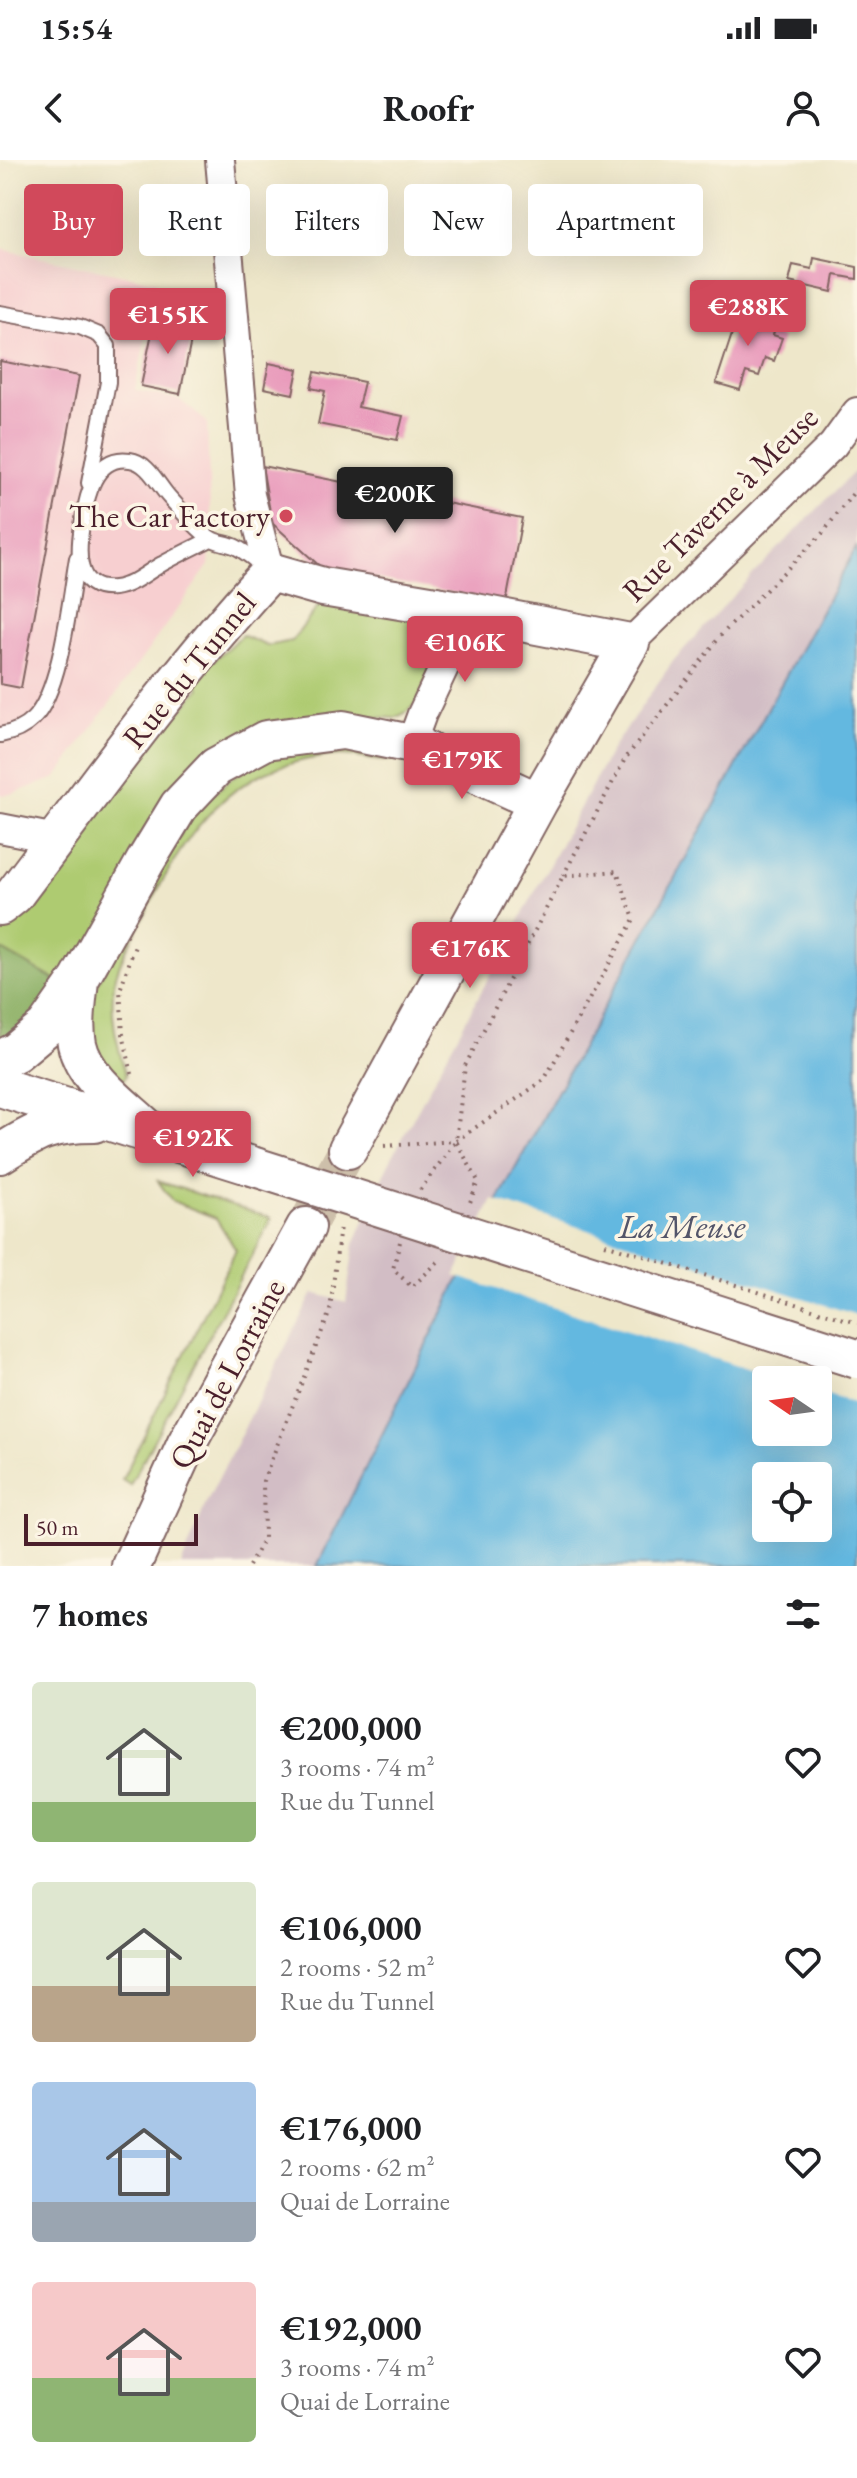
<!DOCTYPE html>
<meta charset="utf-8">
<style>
body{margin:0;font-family:"EB Garamond",serif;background:#f6f6f6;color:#202124;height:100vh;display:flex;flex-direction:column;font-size:30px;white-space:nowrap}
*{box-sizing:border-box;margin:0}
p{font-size:26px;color:#757577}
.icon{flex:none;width:44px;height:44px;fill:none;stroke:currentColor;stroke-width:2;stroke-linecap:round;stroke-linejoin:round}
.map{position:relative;height:1406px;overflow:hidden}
.drawer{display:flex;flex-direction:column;background:#fff;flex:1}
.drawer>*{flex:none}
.banner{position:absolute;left:24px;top:24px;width:810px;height:72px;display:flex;gap:16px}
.needle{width:52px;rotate:283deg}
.controls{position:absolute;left:752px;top:1206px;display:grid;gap:16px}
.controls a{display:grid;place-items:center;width:80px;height:80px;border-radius:8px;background:#fff;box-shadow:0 8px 32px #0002;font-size:40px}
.scale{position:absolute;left:24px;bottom:20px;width:174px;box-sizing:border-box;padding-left:8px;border:4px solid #4a1f2b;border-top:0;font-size:22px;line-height:28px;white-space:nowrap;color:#4a1f2b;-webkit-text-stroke:6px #fcf5e5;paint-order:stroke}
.price{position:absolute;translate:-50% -68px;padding:0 18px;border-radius:8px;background:#d1495b;color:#fff;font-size:26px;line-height:52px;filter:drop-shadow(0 2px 4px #0008)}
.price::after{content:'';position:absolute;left:50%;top:48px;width:24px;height:18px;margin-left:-12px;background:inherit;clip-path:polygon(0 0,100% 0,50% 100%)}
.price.current{background:#222;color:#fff}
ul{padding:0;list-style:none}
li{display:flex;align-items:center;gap:24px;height:200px;padding:0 32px}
li span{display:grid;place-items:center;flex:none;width:224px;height:160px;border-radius:8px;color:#555}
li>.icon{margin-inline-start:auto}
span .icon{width:96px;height:96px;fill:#fffc;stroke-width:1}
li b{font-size:34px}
h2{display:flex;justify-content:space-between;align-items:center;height:96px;padding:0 32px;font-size:34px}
.tag{padding:0 28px;border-radius:8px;background:#fff;box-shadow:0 8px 32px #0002;font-size:28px;line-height:72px}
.tag.current{background:#d1495b;color:#fff}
.status{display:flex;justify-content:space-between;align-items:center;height:56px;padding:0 40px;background:#fff;direction:ltr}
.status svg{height:22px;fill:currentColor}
header{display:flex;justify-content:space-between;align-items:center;height:104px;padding:0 32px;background:#fff;font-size:36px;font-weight:700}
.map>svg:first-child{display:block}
</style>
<div class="status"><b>15:54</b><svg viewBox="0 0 49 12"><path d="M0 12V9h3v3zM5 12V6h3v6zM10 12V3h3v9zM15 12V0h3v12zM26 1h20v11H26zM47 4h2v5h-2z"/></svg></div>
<header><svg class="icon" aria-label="back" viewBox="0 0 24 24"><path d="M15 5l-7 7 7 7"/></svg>Roofr<svg class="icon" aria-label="person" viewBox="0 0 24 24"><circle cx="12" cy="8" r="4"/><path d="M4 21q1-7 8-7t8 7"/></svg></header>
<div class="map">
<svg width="857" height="1406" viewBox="0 0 857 1406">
<rect width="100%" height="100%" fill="#fcf5e5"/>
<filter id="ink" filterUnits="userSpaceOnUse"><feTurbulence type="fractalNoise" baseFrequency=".0125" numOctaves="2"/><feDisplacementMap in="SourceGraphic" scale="16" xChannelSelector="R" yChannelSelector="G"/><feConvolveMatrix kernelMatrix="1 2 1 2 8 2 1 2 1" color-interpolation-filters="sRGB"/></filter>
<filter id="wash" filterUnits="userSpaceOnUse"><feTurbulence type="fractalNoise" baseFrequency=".006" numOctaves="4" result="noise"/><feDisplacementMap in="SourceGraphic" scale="32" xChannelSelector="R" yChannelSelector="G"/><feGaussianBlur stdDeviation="1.8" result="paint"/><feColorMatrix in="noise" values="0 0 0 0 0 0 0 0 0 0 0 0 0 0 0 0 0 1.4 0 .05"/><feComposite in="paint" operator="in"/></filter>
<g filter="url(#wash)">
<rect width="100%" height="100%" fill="#eee7ca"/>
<path fill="#f7cfd0" d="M 0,89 L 157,122 L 135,230 L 180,240 L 207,262 L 211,379 L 209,405 L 56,618 L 11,634 L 0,635 Z"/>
<path fill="#d2bdc5" d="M 857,309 L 857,386 L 497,1042 L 317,1406 L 181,1406 L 207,1341 L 313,1133 L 346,1142 L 354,1084 L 387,1007 L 611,590 L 674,500 L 753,414 Z"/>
<path fill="#aecb71" stroke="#7c754e" stroke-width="2" d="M 320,444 L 431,461 L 440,473 L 440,487 L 417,543 L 407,552 L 395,558 L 335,556 L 224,590 L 62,824 L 0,789 L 0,759 L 169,551 L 177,555 L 200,528 L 193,519 L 242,475 L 267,486 L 292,481 Z
M 322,586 L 399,597 C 381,606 359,595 339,595 C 319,596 298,601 279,607 C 210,630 174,697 143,758 C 132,780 118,801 114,825 C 109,856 118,886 126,916 L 123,920 L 101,913 L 86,843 L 194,650 L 233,617 L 262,600 Z
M 158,1021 L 272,1058 L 130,1325 L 122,1320 L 236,1090 L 216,1058 L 172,1041 Z"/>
<path fill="#8aaf63" stroke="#6a6747" stroke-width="2" d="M 0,789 L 62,824 L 24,872 L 0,880 Z"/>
<path fill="#64b8e0" stroke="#576c86" stroke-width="2" fill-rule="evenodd" d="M 857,386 L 857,1406 L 317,1406 L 497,1042 ZM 766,1220 L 818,1220 L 818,1272 L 766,1272 ZM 766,1316 L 818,1316 L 818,1368 L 766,1368 Z"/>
<path fill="#eee7ca" d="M 493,1040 L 857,1155 L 857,1244 L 818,1232 L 818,1220 L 781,1220 L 455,1116 Z"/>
<g id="blocks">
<path fill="#e99bbc" d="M 814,98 L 857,107 L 857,119 L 835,115 L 832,132 L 789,122 L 793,105 L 812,109 Z
M 747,141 L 765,146 L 760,163 L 775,168 L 773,175 L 782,178 L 774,201 L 765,198 L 759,216 L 746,212 L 740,230 L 716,223 L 738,156 L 743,158 Z
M 155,158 L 194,166 L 180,234 L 141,226 Z
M 0,201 L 79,216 L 21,528 L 0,524 Z
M 269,203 L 298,209 L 293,234 L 264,228 Z
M 315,212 L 364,222 L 358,247 L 403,256 L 397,280 L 318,264 L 325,231 L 311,228 Z
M 262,306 L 522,358 L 506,443 L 323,409 L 272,363 Z"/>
</g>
</g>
<g filter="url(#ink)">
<use href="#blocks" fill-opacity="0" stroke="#836563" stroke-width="2"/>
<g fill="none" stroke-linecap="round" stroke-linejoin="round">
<path stroke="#cdbfaa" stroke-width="38" stroke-dasharray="38 19" stroke-linecap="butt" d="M 306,1067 L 348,989"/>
<defs>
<path id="lane" d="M 0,153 L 80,167 L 99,175 L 108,186 L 108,222 L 89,323
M 211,379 C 195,387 178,395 162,404 C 147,412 132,426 114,428 C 74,432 78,390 82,365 C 86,339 94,294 130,300 C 148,302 158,325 169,337 C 179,348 200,373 212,379 C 219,383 228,383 236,387 C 246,392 256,401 265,408
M 0,575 C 12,573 24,568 33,559 C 61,532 70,438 77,398"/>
<path id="street" d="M 220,0 L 250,335 L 270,412
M 630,483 L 833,285 L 857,252
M 411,584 L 422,554 L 455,484 L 460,450
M 0,668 L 56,679"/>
<path id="secondary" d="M 0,746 L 14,735 C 97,625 177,513 270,412 L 323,427 L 460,450 L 630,483 L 538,642 L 348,989
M 79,820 C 77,841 73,863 77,884 C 84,919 124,946 149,970
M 0,900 L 16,892 L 46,867 L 79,820 L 145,702 L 179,646 L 216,607 L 266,580 L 343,570 L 411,584 L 538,642
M 0,927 L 252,1006
M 0,994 C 36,971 51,963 94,963
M 131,1406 L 186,1285 L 306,1067"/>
</defs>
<use href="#lane" stroke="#836563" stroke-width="18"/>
<use href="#street" stroke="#836563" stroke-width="32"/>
<use href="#secondary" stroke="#836563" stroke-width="42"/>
<path stroke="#836563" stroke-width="4" stroke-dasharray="2 6" stroke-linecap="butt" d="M 563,716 L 625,599 L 722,474 L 822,374 L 857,328
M 132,914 L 123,874 L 120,830 L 135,786
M 456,981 L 544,920 L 634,759 L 617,711 L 563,716 L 465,906 L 456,981 L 478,1021 L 469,1045
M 384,986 L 455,981
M 420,1030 L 456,981
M 400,1082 L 393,1109 L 412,1127 L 442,1098
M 249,1406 L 264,1378 L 263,1321 L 330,1151 L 340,1066"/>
<use href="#lane" stroke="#fff" stroke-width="14"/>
<use href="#street" stroke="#fff" stroke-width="28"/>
<use href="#secondary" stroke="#fff" stroke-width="38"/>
<defs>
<path id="secondary-bridge" d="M 252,1006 L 857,1199"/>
</defs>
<use href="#secondary-bridge" stroke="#836563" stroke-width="42" stroke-linecap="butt"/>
<path stroke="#836563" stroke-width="4" stroke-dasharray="2 6" stroke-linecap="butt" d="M 605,1084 L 857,1163"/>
<use href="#secondary-bridge" stroke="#fff" stroke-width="38"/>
</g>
</g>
<circle fill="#d1495b" stroke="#fcf5e5" stroke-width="3" cx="286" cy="356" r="8"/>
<g text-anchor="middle" stroke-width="7" stroke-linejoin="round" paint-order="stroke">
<g font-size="32" fill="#4a1f2b" stroke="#fcf5e5">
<text transform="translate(720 344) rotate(-45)" y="11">Rue Taverne à Meuse</text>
<text transform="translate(189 510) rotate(-51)" y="11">Rue du Tunnel</text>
<text transform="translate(227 1214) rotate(-62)" y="11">Quai de Lorraine</text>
</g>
<g font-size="32" fill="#4a1f2b" stroke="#fcf5e5" text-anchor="end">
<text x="270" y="367">The Car Factory</text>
</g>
<g font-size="34" font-style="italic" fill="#53556a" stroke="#fcf5e5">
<text x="682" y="1078">La Meuse</text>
</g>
</g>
</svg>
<div class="controls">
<a><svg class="needle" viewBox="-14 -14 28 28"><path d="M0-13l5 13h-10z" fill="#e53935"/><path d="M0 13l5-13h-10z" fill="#757577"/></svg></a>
<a><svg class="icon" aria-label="locate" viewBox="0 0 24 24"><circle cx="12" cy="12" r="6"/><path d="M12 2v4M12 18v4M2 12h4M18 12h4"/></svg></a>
</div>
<div class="scale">50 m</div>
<b class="price" style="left:748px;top:188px">€288K</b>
<b class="price" style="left:168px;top:196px">€155K</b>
<b class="price current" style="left:395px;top:375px">€200K</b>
<b class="price" style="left:465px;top:524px">€106K</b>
<b class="price" style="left:462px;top:641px">€179K</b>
<b class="price" style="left:470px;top:830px">€176K</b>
<b class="price" style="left:193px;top:1019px">€192K</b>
<div class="banner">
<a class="tag current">Buy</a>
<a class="tag">Rent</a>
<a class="tag">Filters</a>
<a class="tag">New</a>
<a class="tag">Apartment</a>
</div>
</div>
<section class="drawer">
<h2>7 homes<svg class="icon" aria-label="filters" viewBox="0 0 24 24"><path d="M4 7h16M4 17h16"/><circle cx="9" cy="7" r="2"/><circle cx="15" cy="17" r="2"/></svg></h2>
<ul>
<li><span style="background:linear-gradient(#dfe7d0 75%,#8fb573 0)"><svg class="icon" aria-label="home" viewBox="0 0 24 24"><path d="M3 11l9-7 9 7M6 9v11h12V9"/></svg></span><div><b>€200,000</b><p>3 rooms · 74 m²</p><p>Rue du Tunnel</p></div><svg class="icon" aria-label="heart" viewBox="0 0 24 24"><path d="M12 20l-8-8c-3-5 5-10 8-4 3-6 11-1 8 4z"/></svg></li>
<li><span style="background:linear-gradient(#dfe7d0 65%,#b9a48a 0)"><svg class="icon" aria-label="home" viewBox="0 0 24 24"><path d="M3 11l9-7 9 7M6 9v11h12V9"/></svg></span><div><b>€106,000</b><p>2 rooms · 52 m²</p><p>Rue du Tunnel</p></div><svg class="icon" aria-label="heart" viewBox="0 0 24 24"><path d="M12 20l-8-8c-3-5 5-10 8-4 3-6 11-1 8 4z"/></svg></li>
<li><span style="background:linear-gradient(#a9c7e8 75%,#9aa5b1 0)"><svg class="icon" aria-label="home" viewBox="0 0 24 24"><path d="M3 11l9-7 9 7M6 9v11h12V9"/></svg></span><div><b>€176,000</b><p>2 rooms · 62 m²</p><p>Quai de Lorraine</p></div><svg class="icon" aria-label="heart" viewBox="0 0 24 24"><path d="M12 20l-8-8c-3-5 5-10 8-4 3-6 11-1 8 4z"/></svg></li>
<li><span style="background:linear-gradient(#f6c9c9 60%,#8fb573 0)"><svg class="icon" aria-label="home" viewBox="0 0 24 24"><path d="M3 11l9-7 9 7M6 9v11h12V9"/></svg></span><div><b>€192,000</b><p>3 rooms · 74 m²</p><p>Quai de Lorraine</p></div><svg class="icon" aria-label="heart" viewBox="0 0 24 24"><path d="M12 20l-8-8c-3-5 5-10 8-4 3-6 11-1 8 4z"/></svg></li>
</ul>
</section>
